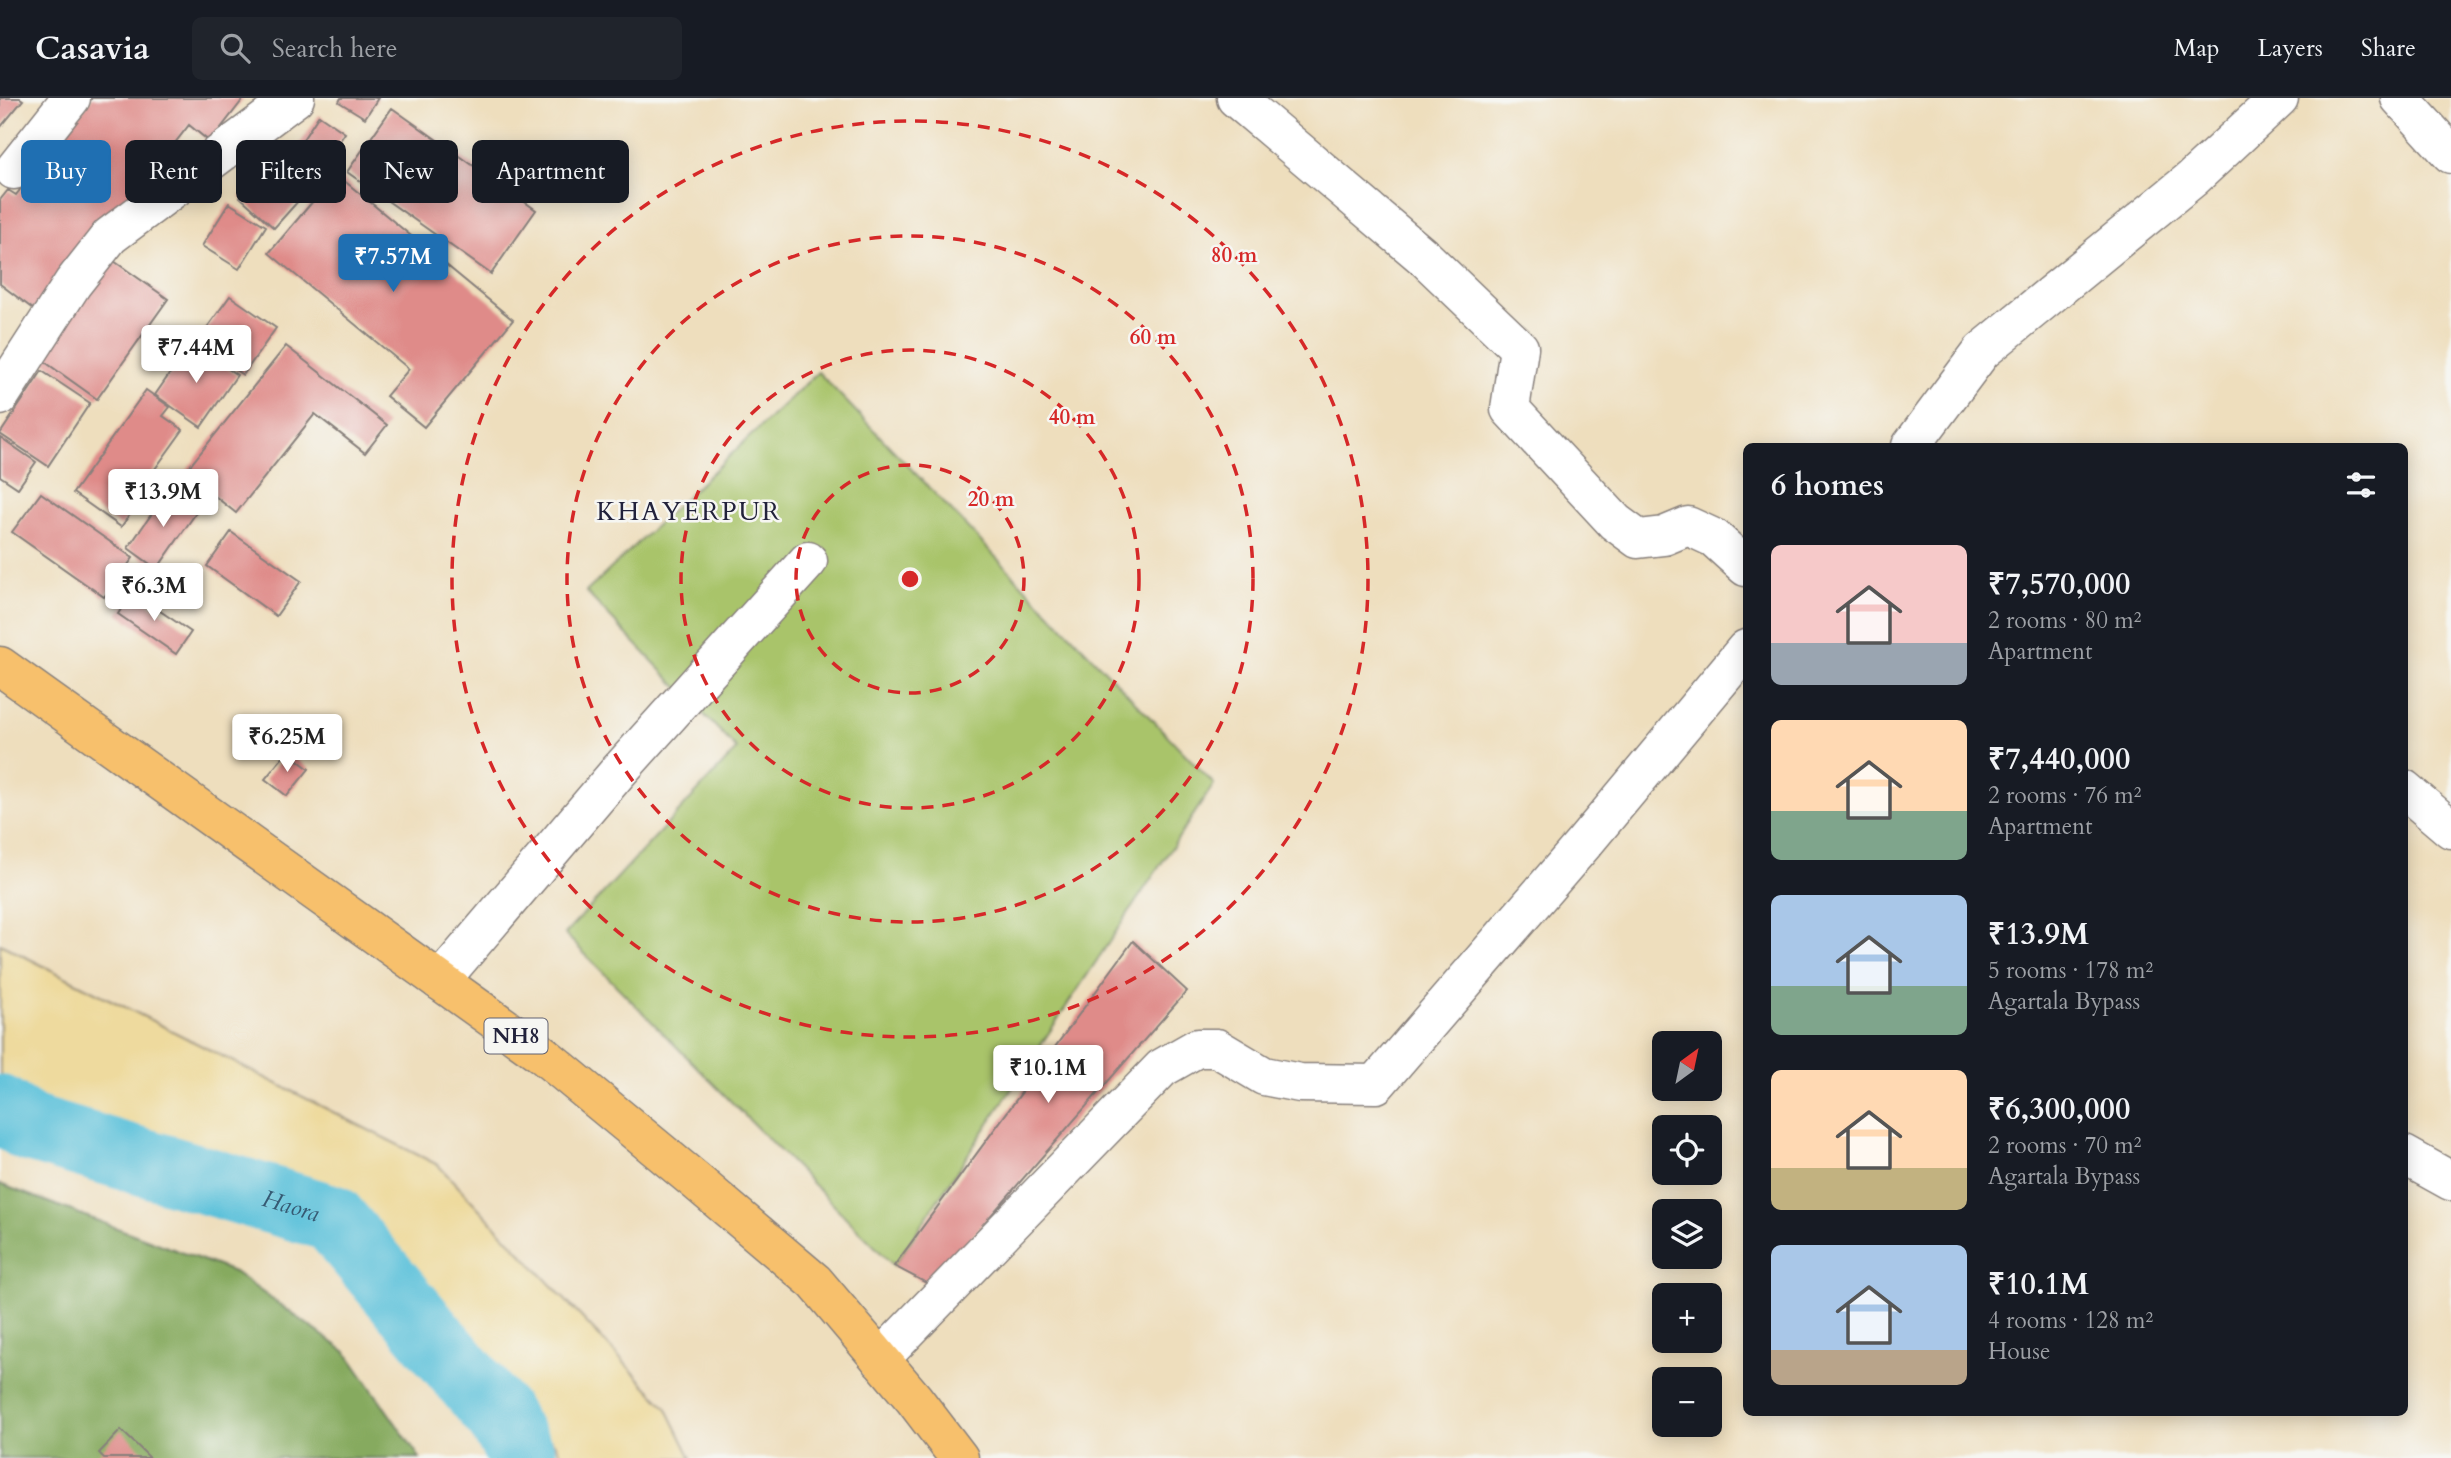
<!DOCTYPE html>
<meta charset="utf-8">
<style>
body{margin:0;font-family:Cardo,serif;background:#20242c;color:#f1f3f6;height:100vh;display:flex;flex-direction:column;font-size:26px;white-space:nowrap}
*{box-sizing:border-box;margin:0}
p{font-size:23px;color:#9ea1a6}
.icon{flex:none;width:38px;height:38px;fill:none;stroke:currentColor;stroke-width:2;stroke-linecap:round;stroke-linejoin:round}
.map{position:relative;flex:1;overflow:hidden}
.details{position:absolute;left:1743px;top:345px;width:665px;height:973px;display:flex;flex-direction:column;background:#171b24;border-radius:10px;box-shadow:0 4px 18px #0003}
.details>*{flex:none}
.hud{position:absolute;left:21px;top:42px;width:665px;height:63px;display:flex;gap:14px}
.needle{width:46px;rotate:33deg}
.controls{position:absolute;left:1652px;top:933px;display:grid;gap:14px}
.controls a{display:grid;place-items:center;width:70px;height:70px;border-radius:10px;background:#171b24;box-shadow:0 4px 18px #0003;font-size:35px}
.price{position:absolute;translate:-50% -60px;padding:0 16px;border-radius:7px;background:#fff;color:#222;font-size:23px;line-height:46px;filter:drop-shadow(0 2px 4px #0008)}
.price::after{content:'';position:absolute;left:50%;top:42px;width:21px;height:16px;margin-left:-10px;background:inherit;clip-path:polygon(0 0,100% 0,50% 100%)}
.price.on{background:#1f6fb2;color:#fff}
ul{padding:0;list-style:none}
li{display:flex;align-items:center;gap:21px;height:175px;padding:0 28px}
li span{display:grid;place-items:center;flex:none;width:196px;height:140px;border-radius:10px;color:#555}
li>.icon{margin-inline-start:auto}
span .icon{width:84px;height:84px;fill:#fffc;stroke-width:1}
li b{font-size:30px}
h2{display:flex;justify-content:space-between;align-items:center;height:84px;padding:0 28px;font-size:30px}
.tag{padding:0 24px;border-radius:10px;background:#171b24;box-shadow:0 4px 18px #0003;font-size:24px;line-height:63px}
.tag.on{background:#1f6fb2;color:#fff}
header{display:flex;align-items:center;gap:42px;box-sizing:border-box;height:98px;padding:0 35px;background:#171b24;border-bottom:2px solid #363941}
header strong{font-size:33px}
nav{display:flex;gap:38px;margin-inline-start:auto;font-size:24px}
.search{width:490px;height:63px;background:#20242c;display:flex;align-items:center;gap:18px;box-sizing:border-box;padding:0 24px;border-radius:10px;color:#9ea1a6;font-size:26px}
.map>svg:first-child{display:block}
</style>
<header>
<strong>Casavia</strong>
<div class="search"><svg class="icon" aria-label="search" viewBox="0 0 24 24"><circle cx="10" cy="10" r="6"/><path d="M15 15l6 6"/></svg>Search here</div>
<nav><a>Map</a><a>Layers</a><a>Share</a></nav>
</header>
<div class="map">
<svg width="2451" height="1360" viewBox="0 0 2451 1360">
<rect width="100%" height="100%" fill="#f6f6f2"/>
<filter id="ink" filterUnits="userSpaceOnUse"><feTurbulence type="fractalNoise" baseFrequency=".0143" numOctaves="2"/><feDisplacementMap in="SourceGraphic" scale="14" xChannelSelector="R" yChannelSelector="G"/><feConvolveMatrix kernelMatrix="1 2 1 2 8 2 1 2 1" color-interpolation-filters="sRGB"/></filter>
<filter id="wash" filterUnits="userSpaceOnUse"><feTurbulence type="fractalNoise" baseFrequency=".00686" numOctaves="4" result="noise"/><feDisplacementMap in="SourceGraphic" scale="28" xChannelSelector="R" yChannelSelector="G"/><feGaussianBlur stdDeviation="1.57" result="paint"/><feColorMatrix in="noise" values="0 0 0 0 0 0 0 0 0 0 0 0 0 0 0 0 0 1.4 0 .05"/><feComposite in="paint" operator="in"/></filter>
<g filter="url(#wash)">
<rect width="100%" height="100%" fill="#eedebd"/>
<path fill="#a9c46b" stroke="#667353" stroke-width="2" d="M 818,274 L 1214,686 L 894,1168 L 565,836 L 737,651 L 586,494 Z"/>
<path fill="#86aa5f" stroke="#54664d" stroke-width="2" d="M 0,1086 L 234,1174 L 346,1254 L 420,1360 L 0,1360 Z"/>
<path fill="#eeda9e" stroke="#887e6c" stroke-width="2" d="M 0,846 L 438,1067 L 666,1309 L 691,1360 L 563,1360 L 555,1346 L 332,1120 L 99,1050 L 0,1005 Z"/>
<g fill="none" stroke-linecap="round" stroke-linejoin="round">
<path stroke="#5cc1da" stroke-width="68" id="s1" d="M 0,1011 L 29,1030 L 332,1120 L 498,1317 L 523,1360"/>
</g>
<g id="blocks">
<path fill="#df8b89" d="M 0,0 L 20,0 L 23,2 L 0,30 Z
M 92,0 L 244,0 L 210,44 L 189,27 L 41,217 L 0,186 L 0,102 L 8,92 L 16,97 Z
M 341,0 L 378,0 L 365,20 L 339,4 Z
M 392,10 L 536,112 L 491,176 L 347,74 Z
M 319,17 L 345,35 L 326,63 L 300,46 Z
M 275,61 L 308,92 L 274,130 L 240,99 Z
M 336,76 L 513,222 L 424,329 L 386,298 L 409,271 L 269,155 Z
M 229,105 L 266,128 L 239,171 L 202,148 Z
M 101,154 L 168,201 L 97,301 L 31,254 Z
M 230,198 L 276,230 L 243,277 L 196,245 Z
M 191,245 L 237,277 L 201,329 L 155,297 Z
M 286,248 L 387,327 L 365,355 L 315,316 L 236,415 L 185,374 Z
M 42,273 L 90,305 L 48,368 L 0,336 Z
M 146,292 L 170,309 L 163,318 L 183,332 L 145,385 L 149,389 L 121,429 L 73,395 Z
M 0,339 L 36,364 L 18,390 L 0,378 Z
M 169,391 L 198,412 L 157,471 L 128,450 Z
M 41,395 L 133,460 L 104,499 L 12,434 Z
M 231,434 L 301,483 L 276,518 L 207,468 Z
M 132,494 L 191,534 L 176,556 L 118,516 Z
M 287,654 L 309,671 L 287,698 L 265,681 Z
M 1133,843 L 1187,893 L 930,1187 L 894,1168 Z
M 121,1332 L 150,1360 L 104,1360 L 99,1355 Z"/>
</g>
</g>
<g filter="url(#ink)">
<use href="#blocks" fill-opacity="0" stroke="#88807c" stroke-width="2"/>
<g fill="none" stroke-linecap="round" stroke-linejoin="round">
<defs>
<path id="street" d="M 1236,0 L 1425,160 L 1519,250 L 1510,311 L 1615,424 L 1638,441 L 1664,438 L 1688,428 L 1714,440 L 1746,469
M 2400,0 L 2451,56
M 14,72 L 71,0
M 0,298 L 73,185 L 110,138 L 295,0
M 1911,348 L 1982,253 L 2192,81 L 2279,0
M 2404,691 L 2451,731
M 440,883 L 618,674 L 808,463
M 2404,1057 L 2451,1083
M 880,1261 L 1162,970 L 1197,950 L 1217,950 L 1264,978 L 1300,985 L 1376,986 L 1585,744 L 1746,551"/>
<path id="highway" d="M 0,568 L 542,956 L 697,1084 L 815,1184 L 914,1301 L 959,1360"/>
</defs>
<use href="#street" stroke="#88807c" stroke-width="41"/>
<use href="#highway" stroke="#88807c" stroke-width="41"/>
<use href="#street" stroke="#fff" stroke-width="38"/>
<use href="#highway" stroke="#f7c06c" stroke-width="38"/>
</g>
</g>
<g fill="none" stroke="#d62828" stroke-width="3.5" stroke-dasharray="12 9">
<circle cx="910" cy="481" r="114"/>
<circle cx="910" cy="481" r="229"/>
<circle cx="910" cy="481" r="343"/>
<circle cx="910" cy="481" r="458"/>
</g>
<g text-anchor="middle" stroke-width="5" stroke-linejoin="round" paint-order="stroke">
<rect fill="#f6f6f2" stroke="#626272" stroke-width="2" x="484.5" y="920.5" width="63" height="35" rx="5"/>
<g font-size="21" font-weight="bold" fill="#22223b">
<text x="516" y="945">NH8</text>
</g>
<g font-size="24" font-style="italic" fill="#365a73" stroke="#f6f6f2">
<text dy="8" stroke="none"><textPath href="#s1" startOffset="308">Haora</textPath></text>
</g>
<g font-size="26" letter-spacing="2" fill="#22223b" stroke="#f6f6f2">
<text x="689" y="422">KHAYERPUR</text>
</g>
</g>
<circle cx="910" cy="481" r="10" fill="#d62828" stroke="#f6f6f2" stroke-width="3.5"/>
<g font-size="21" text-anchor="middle" font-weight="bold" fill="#d62828" stroke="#f6f6f2" stroke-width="5" stroke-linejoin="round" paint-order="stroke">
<text x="1234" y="164">80 m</text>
<text x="1153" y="246">60 m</text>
<text x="1072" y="326">40 m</text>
<text x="991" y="408">20 m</text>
</g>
</svg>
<div class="controls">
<a><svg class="needle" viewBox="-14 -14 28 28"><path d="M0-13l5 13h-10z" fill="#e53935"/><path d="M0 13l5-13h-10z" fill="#9ea1a6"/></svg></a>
<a><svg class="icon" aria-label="locate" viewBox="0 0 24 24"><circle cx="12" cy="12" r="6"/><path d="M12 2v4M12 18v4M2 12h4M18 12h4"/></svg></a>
<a><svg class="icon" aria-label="layers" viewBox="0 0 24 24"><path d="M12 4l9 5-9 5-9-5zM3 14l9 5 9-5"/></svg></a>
<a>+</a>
<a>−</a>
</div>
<b class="price on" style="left:393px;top:196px">₹7.57M</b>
<b class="price" style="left:196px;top:287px">₹7.44M</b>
<b class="price" style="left:163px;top:431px">₹13.9M</b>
<b class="price" style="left:154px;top:525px">₹6.3M</b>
<b class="price" style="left:287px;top:676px">₹6.25M</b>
<b class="price" style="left:1048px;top:1007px">₹10.1M</b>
<div class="hud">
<a class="tag on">Buy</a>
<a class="tag">Rent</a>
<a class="tag">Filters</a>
<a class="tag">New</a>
<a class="tag">Apartment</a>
</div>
<section class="details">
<h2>6 homes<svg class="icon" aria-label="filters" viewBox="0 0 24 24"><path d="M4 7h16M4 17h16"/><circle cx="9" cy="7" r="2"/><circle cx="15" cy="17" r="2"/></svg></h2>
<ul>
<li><span style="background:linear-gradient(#f6c9c9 70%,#9aa5b1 0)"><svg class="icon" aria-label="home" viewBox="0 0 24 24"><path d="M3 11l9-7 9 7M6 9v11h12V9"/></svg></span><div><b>₹7,570,000</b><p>2 rooms · 80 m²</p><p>Apartment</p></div></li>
<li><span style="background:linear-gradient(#ffd9b3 65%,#7fa58c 0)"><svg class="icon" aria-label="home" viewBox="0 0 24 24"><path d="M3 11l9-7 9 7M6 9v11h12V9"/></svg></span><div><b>₹7,440,000</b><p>2 rooms · 76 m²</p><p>Apartment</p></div></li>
<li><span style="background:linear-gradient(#a9c7e8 65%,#7fa58c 0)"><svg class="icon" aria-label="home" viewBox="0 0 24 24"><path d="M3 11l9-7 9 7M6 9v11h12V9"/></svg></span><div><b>₹13.9M</b><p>5 rooms · 178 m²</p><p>Agartala Bypass</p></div></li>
<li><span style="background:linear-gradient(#ffd9b3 70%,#c2b280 0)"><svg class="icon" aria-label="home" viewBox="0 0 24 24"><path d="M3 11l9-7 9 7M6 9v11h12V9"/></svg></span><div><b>₹6,300,000</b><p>2 rooms · 70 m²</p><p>Agartala Bypass</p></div></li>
<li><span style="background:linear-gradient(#a9c7e8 75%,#b9a48a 0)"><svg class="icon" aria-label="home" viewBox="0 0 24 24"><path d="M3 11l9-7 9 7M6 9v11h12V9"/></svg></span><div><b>₹10.1M</b><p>4 rooms · 128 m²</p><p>House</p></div></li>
</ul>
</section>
</div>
